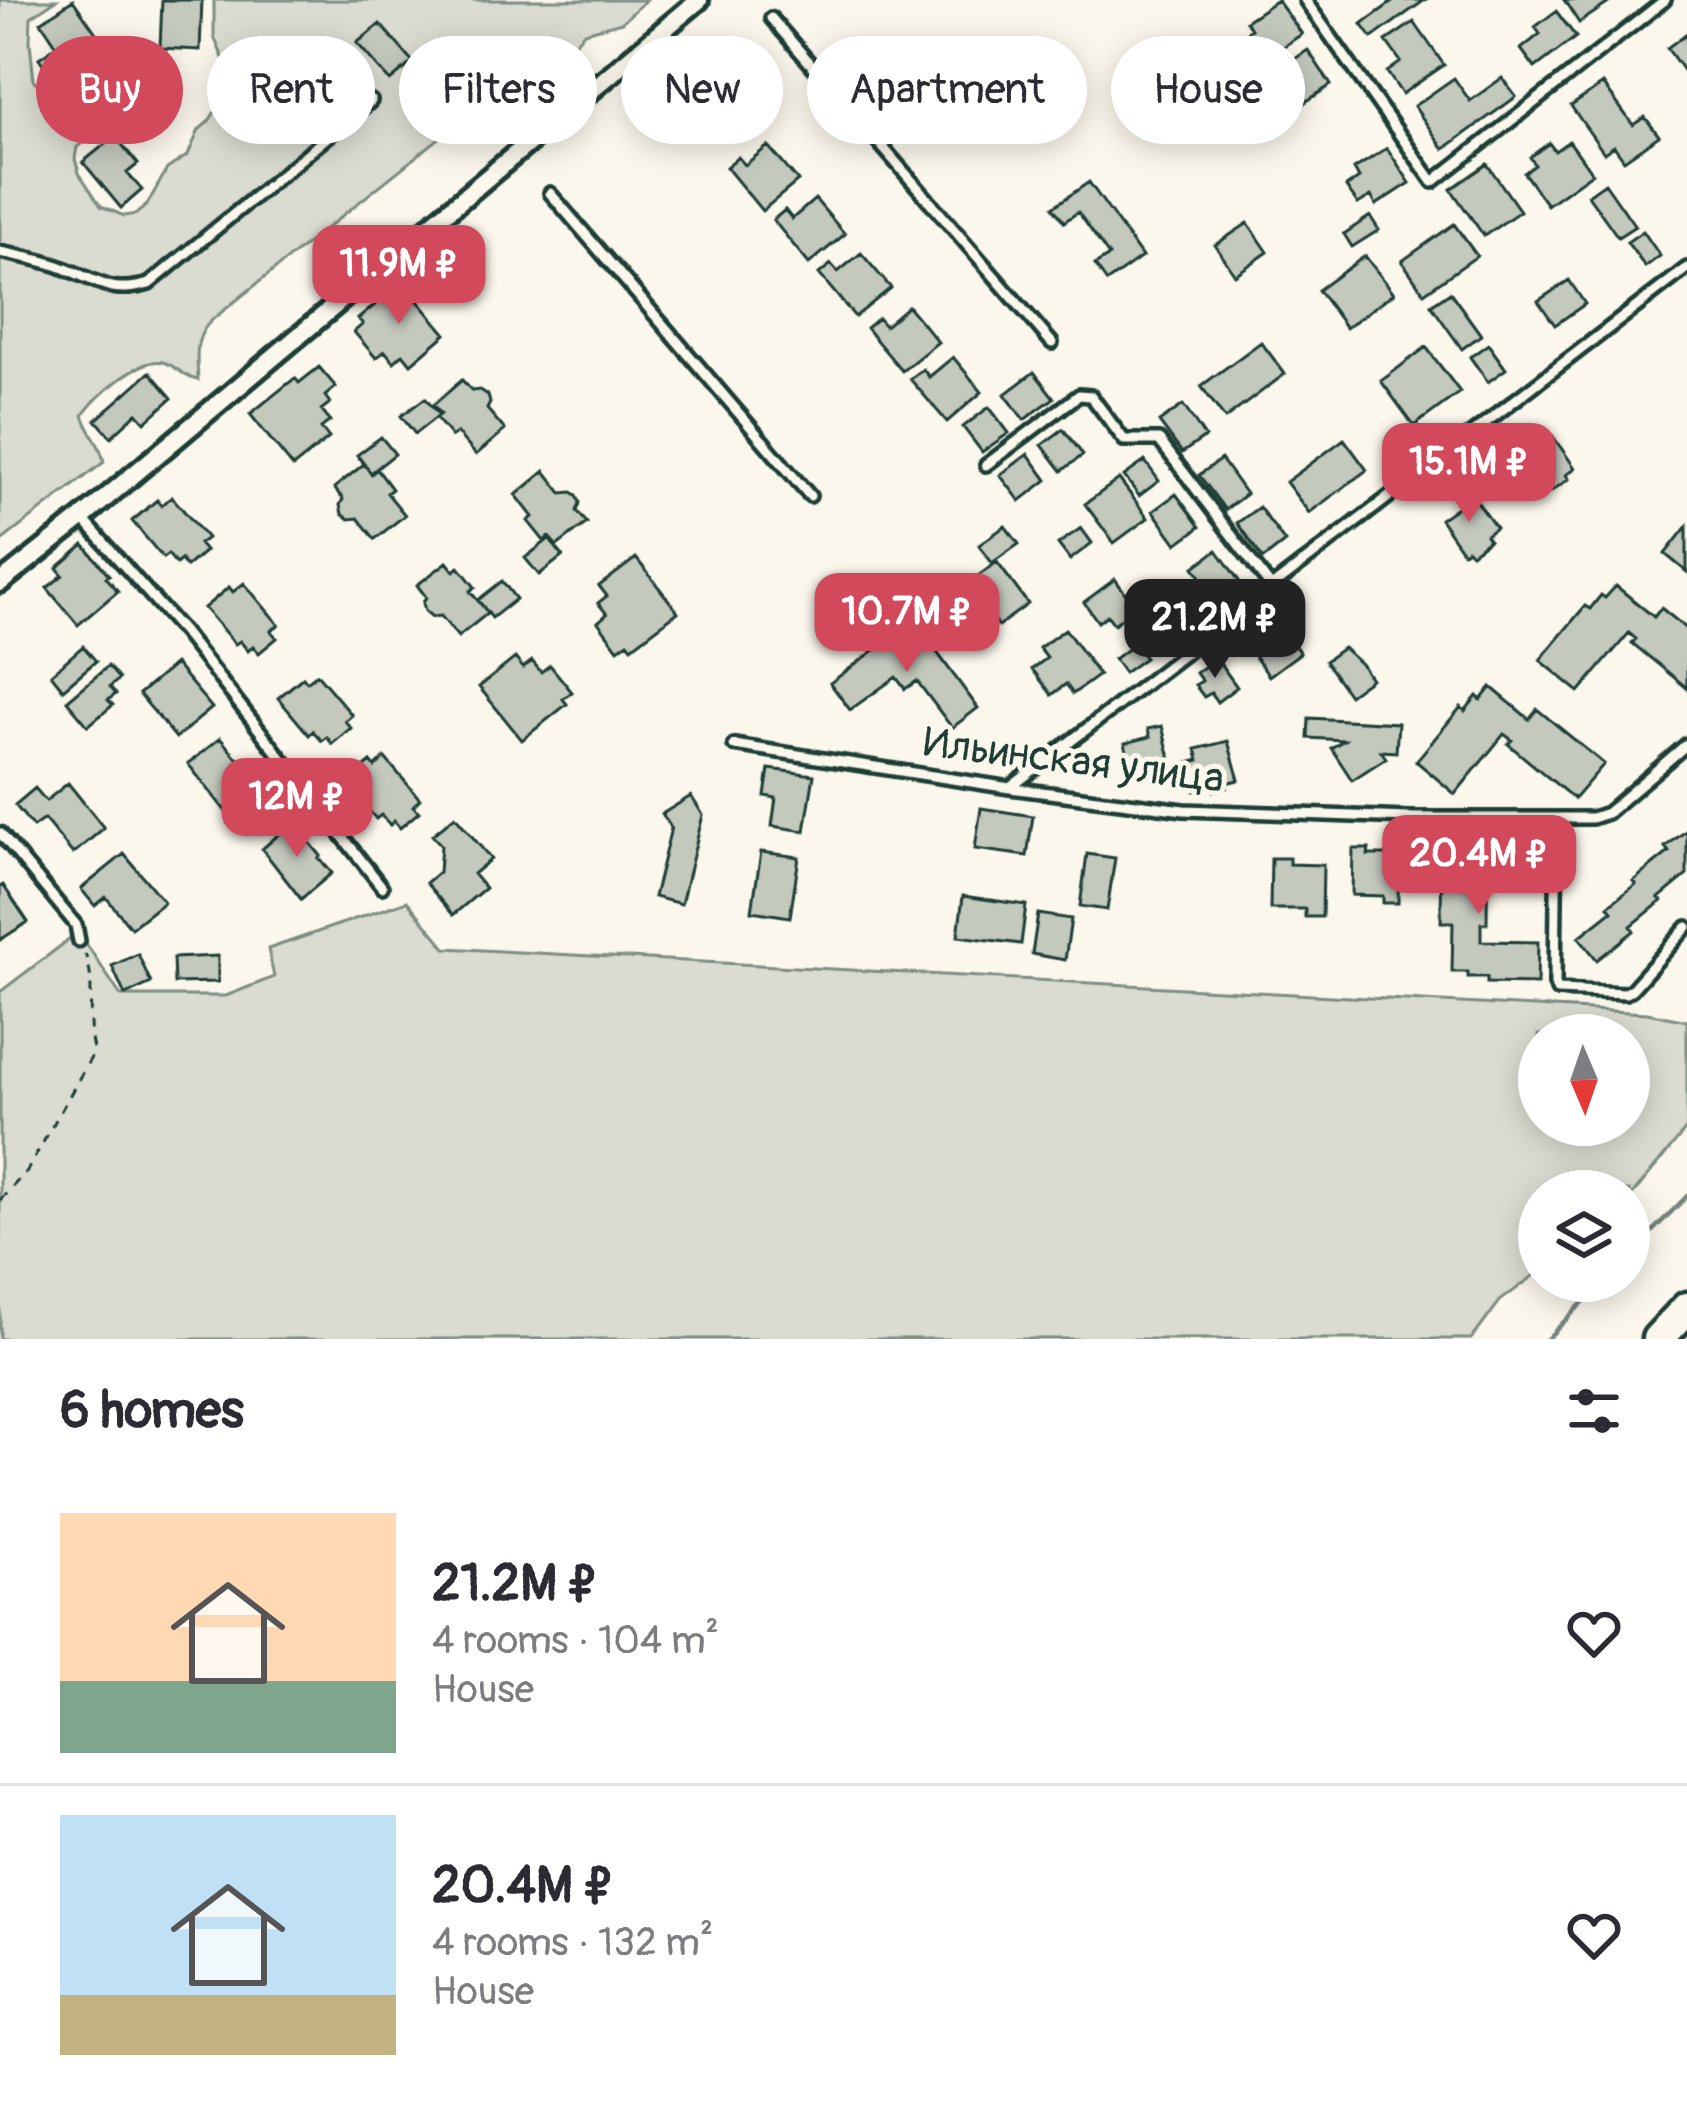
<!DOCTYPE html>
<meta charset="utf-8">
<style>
body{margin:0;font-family:Pangolin,sans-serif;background:#f2f2f3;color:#2b2b33;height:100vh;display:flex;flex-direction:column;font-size:45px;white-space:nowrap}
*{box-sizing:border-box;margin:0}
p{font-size:39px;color:#7c7c81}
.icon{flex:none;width:66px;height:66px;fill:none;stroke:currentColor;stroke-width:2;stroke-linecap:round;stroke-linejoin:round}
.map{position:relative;height:1339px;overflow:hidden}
.side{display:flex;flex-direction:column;background:#fff;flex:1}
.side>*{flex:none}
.hud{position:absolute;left:36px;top:36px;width:1617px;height:108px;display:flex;gap:24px}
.needle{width:78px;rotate:178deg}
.buttons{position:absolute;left:1518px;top:1014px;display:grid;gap:24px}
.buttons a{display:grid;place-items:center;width:132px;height:132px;border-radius:50%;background:#fff;box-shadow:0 6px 30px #0003;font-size:60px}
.price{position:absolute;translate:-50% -102px;padding:0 27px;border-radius:24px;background:#d1495b;color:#fff;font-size:39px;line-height:78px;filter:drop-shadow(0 3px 6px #0008)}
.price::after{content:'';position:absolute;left:50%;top:72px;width:36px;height:27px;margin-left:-18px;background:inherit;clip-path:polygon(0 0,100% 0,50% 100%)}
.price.selected{background:#222;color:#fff}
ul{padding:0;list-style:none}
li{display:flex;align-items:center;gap:36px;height:300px;padding:0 60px}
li+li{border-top:3px solid #e1e1e2}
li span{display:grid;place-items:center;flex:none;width:336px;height:240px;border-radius:0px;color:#555}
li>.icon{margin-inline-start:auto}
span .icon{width:144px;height:144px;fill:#fffc;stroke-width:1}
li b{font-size:51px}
h2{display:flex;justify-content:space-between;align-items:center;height:144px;padding:0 60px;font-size:51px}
.pill{padding:0 42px;border-radius:54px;background:#fff;box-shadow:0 6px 30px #0003;font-size:42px;line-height:108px}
.pill.selected{background:#d1495b;color:#fff}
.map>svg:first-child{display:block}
</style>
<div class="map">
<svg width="1687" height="1339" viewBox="0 0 1687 1339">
<rect width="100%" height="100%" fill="#fbf7ec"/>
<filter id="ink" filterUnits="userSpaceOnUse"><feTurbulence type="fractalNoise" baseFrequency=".00833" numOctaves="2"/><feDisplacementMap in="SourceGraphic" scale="24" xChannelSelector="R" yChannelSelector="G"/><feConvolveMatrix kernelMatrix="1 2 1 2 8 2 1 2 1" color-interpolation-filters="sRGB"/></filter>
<g filter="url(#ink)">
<path fill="#dbdcd1" stroke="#7d8c82" stroke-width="3" fill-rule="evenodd" d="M 0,0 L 56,0 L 31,17 L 30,42 L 34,81 C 55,97 89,97 105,120 L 98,132 L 77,147 L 75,159 L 79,173 L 101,206 L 124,216 L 136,214 L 147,205 L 167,169 L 188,155 L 199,130 L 209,121 L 231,87 L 230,74 L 214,37 L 214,0 L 646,0 L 622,22 L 584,32 C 572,50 557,54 537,60 L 213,319 C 193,337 197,355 198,380 C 183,378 178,366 163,362 C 140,357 96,396 83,415 C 88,432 101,443 104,462 L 0,542 Z
M 407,901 L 446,948 L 1647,1013 L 1687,1021 L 1687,1128 L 1629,1199 L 1629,1191 L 1539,1191 L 1539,1272 L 1500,1301 L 1472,1339 L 0,1339 L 0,992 L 71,938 L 75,944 L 83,939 L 121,996 L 226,996 L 274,977 L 268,949 ZM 1539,1035 L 1629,1035 L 1629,1125 L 1539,1125 Z"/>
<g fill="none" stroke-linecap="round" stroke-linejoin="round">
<path stroke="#74847b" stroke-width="4.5" d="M 1629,1255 L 1687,1196
M 1547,1339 L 1604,1281"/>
</g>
<path fill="#c4c9be" stroke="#1f3d34" stroke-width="3" d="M 73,0 L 103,43 L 52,77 L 39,58 L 57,46 L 41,22 Z
M 162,0 L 202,0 L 200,50 L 160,48 Z
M 1277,0 L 1302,34 L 1269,56 L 1263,47 L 1250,55 L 1238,38 L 1251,29 L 1246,21 Z
M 1395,0 L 1425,0 L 1372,38 L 1362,24 Z
M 1564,0 L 1613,0 L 1579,23 Z
M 1556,11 L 1576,37 L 1535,68 L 1521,49 L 1540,34 L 1535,27 Z
M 1414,22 L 1444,65 L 1402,94 L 1387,72 L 1401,62 L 1386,41 Z
M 380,24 L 413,62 L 390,81 L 357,43 Z
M 1687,33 L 1687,76 L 1667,48 Z
M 1308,50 L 1331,85 L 1298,107 L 1292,98 L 1279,107 L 1268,89 L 1281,80 L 1275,72 Z
M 1454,78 L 1470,101 L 1502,78 L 1516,97 L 1444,149 L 1414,106 Z
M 1603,84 L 1633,125 L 1645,117 L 1659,136 L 1624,160 L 1614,146 L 1604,153 L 1571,106 Z
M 115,136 L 138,164 L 127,173 L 142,190 L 121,208 L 83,162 Z
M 1569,141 L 1592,173 L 1547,205 L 1524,173 L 1535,165 L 1530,157 L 1549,143 L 1555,151 Z
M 768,146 L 798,181 L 762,211 L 726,167 L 738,157 L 745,165 Z
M 1387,148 L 1410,183 L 1376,205 L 1371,196 L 1358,204 L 1346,187 L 1359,178 L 1354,169 Z
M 1487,164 L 1520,211 L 1484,236 L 1451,189 Z
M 1089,182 L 1142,257 L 1107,282 L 1095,265 L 1109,256 L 1078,212 L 1064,222 L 1053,207 Z
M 1605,183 L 1635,226 L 1618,237 L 1588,195 Z
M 815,199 L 845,234 L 809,264 L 773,220 L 785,210 L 792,219 Z
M 1370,216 L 1379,230 L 1352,247 L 1344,234 Z
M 1248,223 L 1268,252 L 1235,275 L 1215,245 Z
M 1454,224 L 1477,256 L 1424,293 L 1402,261 Z
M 1643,231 L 1660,256 L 1645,267 L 1627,242 Z
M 861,253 L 891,288 L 855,317 L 819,274 L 831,264 L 838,272 Z
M 1365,256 L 1394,293 L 1346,328 L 1318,290 Z
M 1569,280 L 1585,304 L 1555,325 L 1538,301 Z
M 402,282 L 446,334 L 411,364 L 403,354 L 394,362 L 385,351 L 376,358 L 354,332 L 363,324 L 358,319 Z
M 1450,292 L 1481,335 L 1462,349 L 1431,305 Z
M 908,306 L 938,342 L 902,371 L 866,328 L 878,318 L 885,326 Z
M 1261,342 L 1285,374 L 1225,419 L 1201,386 Z
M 1488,344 L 1506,369 L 1488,382 L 1470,357 Z
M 1426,347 L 1460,392 L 1414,426 L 1381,381 Z
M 953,357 L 982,392 L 947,422 L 910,379 L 923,369 L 929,377 Z
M 319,367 L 336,387 L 325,396 L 330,403 L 321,410 L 330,421 L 321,428 L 329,438 L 293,467 L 250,414 L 295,378 L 299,383 Z
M 150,372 L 172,398 L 145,422 L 137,413 L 111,437 L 96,420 Z
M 1034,372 L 1054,398 L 1024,420 L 1005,394 Z
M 462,380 L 472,391 L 480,390 L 488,395 L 490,403 L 487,409 L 505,430 L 476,455 L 457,433 L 452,437 L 436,418 L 441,414 L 433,405 Z
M 425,398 L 439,415 L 415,434 L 401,416 Z
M 1183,405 L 1205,437 L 1182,453 L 1159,422 Z
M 989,407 L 1009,433 L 982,452 L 963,427 Z
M 1063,429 L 1083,455 L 1062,471 L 1042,445 Z
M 1552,435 L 1575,468 L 1566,475 L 1569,479 L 1550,492 L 1547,488 L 1542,491 L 1519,458 Z
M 381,437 L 395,454 L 371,473 L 357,455 Z
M 1344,439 L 1367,470 L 1309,513 L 1286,482 Z
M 1028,454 L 1047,480 L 1020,501 L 1000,475 Z
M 1221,459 L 1246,494 L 1225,510 L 1199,475 Z
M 1145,461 L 1159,481 L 1139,496 L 1124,476 Z
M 364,464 L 371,474 L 377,469 L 392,489 L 387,493 L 405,515 L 375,539 L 358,518 L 349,519 L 342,514 L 340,505 L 343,499 L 334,488 Z
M 545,471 L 562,493 L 572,492 L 577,495 L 580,503 L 577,511 L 587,523 L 557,546 L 549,537 L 544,541 L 528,521 L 533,517 L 516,495 Z
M 1119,479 L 1148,518 L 1114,543 L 1085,504 Z
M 1176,494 L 1200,527 L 1177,544 L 1153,511 Z
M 1473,496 L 1496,528 L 1486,535 L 1489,540 L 1471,553 L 1467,549 L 1463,552 L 1440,519 Z
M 172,497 L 207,538 L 199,544 L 205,551 L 186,567 L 181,560 L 176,564 L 168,554 L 163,558 L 132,521 L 157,500 L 161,505 Z
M 1259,507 L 1285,542 L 1263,559 L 1237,523 Z
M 1005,526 L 1019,544 L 992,563 L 979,545 Z
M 1687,526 L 1687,572 L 1665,554 Z
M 1081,528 L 1092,543 L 1070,560 L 1058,544 Z
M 549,539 L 563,556 L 539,575 L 525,558 Z
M 84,545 L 109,575 L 106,577 L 118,591 L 78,625 L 47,588 L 63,575 L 57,568 Z
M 1217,550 L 1239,581 L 1216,598 L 1194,567 Z
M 636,558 L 678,612 L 632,647 L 628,642 L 618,649 L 598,622 L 607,614 L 598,603 L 607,596 L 599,586 Z
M 447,562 L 454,571 L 459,567 L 475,587 L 470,591 L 488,613 L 458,637 L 441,616 L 432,617 L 425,611 L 423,603 L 426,597 L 417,585 Z
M 997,562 L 1028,604 L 998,626 L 967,584 Z
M 1115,579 L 1136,608 L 1114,624 L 1107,615 L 1098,622 L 1084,602 Z
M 502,581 L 516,599 L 492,618 L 478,600 Z
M 244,583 L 279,625 L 271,631 L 277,638 L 259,653 L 253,646 L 248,651 L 240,641 L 235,644 L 204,608 L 229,587 L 233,592 Z
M 1616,586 L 1654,617 L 1661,608 L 1687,629 L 1687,688 L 1632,643 L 1636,639 L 1629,633 L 1579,692 L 1540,660 L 1585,606 L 1590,609 L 1601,595 L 1605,598 Z
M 1180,608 L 1192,624 L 1172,639 L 1160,623 Z
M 914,621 L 978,708 L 952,728 L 917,681 L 905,689 L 896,677 L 850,710 L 830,683 Z
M 1278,623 L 1300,653 L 1269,676 L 1247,646 Z
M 1065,629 L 1099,675 L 1073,694 L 1066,684 L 1052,695 L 1032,669 L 1047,658 L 1039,648 Z
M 1134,644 L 1145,658 L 1124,673 L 1114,659 Z
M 83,646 L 96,661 L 63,689 L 51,674 Z
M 1343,648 L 1361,664 L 1371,679 L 1349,695 L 1325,661 Z
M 515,658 L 523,668 L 532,661 L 541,672 L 550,665 L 572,692 L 563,699 L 567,704 L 522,740 L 479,687 Z
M 1216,658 L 1237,687 L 1217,702 L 1211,693 L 1204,697 L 1195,685 L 1202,681 L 1196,673 Z
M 175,664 L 212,708 L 176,738 L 139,694 Z
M 108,666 L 119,679 L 110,687 L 116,694 L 108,700 L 113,705 L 88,726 L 67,701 Z
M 317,674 L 352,715 L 345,721 L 351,728 L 332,744 L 327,737 L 322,741 L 313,731 L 309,735 L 278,698 L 303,677 L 307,682 Z
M 1491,687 L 1529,719 L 1537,709 L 1604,764 L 1574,799 L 1508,744 L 1512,740 L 1504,734 L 1455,794 L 1416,761 L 1461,707 L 1465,711 L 1477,696 L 1481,700 Z
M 1309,718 L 1398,723 L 1396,752 L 1381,751 L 1386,758 L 1352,780 L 1331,748 L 1344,740 L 1308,738 Z
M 1162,726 L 1171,762 L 1132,772 L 1125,743 L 1150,737 L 1148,729 Z
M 220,738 L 248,771 L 245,773 L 258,788 L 228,814 L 188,764 Z
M 1228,741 L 1239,780 L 1226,783 L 1227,788 L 1214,791 L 1213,787 L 1195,791 L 1188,763 L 1199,760 L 1196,749 Z
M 385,758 L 420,799 L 413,806 L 419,812 L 400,828 L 394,821 L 390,825 L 381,815 L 376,819 L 346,783 L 371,762 L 375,767 Z
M 769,769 L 814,775 L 805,831 L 772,826 L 776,798 L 765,796 Z
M 68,783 L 104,828 L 73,854 L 44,819 L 33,827 L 15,805 L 35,788 L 46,801 Z
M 691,796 L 703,815 L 681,904 L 654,897 L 671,828 L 662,814 Z
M 981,808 L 1033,816 L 1027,856 L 975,849 Z
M 455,816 L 491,859 L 473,874 L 485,888 L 453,915 L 426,883 L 439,872 L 441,845 L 432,835 Z
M 293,822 L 321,856 L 319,858 L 332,873 L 301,899 L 262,849 Z
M 1687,830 L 1687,875 L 1659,898 L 1662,901 L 1631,926 L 1634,931 L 1597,960 L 1579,937 L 1612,911 L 1608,906 L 1636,884 L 1633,881 L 1669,852 L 1665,847 Z
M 1442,836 L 1488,837 L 1487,923 L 1481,923 L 1481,941 L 1538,942 L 1537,984 L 1487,983 L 1487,977 L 1468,977 L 1468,972 L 1452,972 L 1453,922 L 1441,922 Z
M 1353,849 L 1369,849 L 1368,855 L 1399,855 L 1398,903 L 1383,903 L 1383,896 L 1352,895 Z
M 761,852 L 799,857 L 790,917 L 752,911 Z
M 124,854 L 164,902 L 131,928 L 106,897 L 95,906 L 81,889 Z
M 1087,854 L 1115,858 L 1107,910 L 1080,906 Z
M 1271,858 L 1289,858 L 1289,864 L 1323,865 L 1322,917 L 1305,917 L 1305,909 L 1270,909 Z
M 3,885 L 28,922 L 0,940 L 0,887 Z
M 963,896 L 1026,905 L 1021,944 L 958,936 Z
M 1038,914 L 1071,919 L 1065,960 L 1032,954 Z
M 138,954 L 151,983 L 125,995 L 112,966 Z
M 218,956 L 218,982 L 174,983 L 173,958 Z"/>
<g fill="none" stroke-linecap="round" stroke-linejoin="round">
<defs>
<path id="lane" d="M 1305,0 L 1433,182 L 1665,0
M 771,18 L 1052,343
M 550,193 L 810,496
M 0,252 C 22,257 46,260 66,269 C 100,282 111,295 149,284 L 371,101
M 986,465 L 1079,395 L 1091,396 L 1124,440 L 1159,440 L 1271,587
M 82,518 L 183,632 L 382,887
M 734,745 L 1010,788 L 1184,810 L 1408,818 L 1592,818 L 1607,813 L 1687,744
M 1011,787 L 1687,268
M 1557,819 L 1555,984 L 1557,990 L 1626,993 L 1632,989 L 1687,927
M 0,833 L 76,925 L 79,941"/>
<path id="street" d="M 0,583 L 82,518 L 699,0"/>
<path id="highway" d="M 1658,1339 L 1687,1308"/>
</defs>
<use href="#lane" stroke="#1f3d34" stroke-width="18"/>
<use href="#street" stroke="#1f3d34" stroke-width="26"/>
<use href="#highway" stroke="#1f3d34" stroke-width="39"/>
<path stroke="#1f3d34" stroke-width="3" stroke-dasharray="9 9" stroke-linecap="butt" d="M 0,1200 L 27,1171 L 94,1052 C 84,1020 98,986 85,954"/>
<use href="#lane" stroke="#fbf7ec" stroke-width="9"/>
<use href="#street" stroke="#fbf7ec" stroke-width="16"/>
<use href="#highway" stroke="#fbf7ec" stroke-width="30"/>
</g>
</g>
<g text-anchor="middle" stroke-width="10" stroke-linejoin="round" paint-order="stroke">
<g font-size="42" fill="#1f3d34" stroke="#fbf7ec">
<text transform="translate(1074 759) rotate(7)" y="15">Ильинская улица</text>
</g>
</g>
</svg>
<div class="buttons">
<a><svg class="needle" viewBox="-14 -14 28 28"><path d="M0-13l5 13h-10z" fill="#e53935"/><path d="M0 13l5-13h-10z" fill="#7c7c81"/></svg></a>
<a><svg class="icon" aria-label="layers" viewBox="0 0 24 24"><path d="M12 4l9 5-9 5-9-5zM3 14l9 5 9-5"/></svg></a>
</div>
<b class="price" style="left:399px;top:327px">11.9M ₽</b>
<b class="price" style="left:1469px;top:525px">15.1M ₽</b>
<b class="price" style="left:907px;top:675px">10.7M ₽</b>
<b class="price selected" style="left:1215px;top:681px">21.2M ₽</b>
<b class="price" style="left:297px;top:860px">12M ₽</b>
<b class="price" style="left:1479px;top:917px">20.4M ₽</b>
<div class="hud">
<a class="pill selected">Buy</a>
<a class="pill">Rent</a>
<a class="pill">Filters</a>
<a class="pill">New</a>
<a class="pill">Apartment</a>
<a class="pill">House</a>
</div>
</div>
<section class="side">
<h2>6 homes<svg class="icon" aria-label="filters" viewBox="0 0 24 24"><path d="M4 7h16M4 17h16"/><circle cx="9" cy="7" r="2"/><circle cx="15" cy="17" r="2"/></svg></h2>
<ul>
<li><span style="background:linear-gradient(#ffd9b3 70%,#7fa58c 0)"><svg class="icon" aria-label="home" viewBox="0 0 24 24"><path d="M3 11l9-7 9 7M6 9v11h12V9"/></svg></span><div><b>21.2M ₽</b><p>4 rooms · 104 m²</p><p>House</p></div><svg class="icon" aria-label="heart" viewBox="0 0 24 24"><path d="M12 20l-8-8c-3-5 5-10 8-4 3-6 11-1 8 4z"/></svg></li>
<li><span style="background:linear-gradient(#bfe0f5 75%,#c2b280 0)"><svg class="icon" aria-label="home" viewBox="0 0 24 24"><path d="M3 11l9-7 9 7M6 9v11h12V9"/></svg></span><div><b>20.4M ₽</b><p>4 rooms · 132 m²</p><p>House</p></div><svg class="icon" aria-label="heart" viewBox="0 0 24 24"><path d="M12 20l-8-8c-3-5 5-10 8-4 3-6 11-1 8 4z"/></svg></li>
</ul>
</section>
